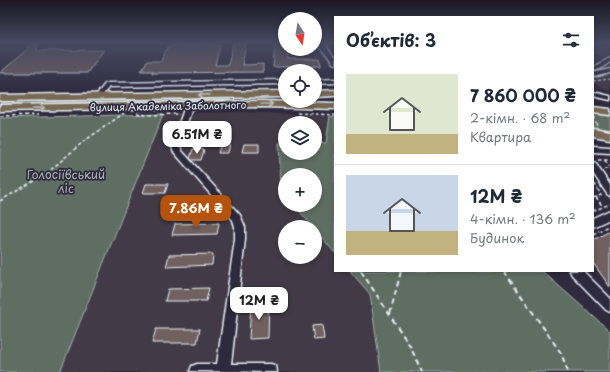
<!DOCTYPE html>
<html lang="uk">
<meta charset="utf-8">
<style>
body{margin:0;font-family:"Playpen Sans",sans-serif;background:#f6f6f7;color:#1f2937;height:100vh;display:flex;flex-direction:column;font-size:15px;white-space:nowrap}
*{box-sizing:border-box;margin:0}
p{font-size:13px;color:#747a83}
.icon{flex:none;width:22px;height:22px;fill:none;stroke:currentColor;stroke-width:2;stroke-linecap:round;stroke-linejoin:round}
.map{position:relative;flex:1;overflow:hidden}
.details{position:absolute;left:334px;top:16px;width:260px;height:256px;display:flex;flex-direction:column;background:#fff;border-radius:0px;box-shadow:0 2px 6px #0003}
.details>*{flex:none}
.needle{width:26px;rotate:168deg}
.buttons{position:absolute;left:278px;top:12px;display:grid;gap:8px}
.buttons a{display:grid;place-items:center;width:44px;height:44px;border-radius:50%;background:#fff;box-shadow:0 2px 6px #0003;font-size:20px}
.price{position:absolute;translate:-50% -34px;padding:0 9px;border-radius:8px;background:#fff;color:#222;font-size:13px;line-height:26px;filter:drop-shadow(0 1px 2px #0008)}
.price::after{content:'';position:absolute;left:50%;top:24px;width:12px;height:9px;margin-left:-6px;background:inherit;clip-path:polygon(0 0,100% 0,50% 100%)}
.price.on{background:#b45309;color:#fff}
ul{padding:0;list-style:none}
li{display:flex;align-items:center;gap:12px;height:100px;padding:0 12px}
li+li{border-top:1px solid #e0e1e3}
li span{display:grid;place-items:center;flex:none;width:112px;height:80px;border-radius:0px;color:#555}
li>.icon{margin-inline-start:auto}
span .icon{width:48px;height:48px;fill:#fffc;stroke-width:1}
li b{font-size:17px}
h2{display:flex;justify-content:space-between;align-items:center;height:48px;padding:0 12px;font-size:17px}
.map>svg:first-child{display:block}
</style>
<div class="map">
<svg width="610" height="372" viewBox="0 0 610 372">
<rect width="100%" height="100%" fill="#2f2a3d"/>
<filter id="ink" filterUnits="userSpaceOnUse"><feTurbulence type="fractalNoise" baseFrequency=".025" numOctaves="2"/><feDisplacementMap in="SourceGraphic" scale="8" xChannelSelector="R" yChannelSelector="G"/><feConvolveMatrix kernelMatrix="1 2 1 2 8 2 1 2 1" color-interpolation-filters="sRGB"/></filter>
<g filter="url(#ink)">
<path fill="#423a47" d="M 593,43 L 610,43 L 610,61 L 593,52 Z
M 610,69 L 610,92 L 593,82 L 593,74 Z
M 239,112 L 330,116 L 326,143 L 315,143 L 315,123 L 285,123 L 285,143 L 279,143 L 281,190 L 285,195 L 285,205 L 294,205 L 313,227 L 285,227 L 285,257 L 315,257 L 315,230 L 335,253 L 335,271 L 350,271 L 370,294 L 381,372 L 60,372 L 163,114 Z"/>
<path fill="#5f6e64" stroke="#a4b0ae" d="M 230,99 L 230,100 L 0,104 L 0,102 Z
M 163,114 L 60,372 L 0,372 L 0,118 Z
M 593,114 L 610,116 L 610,130 L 593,127 Z
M 330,116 L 335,117 L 335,253 L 315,230 L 315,227 L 313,227 L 294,205 L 315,205 L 315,175 L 285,175 L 285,195 L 281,190 L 279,143 L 285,143 L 285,153 L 315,153 L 315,143 L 326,143 Z
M 350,271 L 542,271 L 610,331 L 610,372 L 381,372 L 370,294 Z"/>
<path fill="#70615e" stroke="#e8f1f8" d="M 34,43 L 37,43 L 37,51 L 104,50 L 87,73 L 0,73 Z
M 217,43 L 216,46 L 220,46 L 215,65 L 228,65 L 233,43 L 246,43 L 242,65 L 263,64 L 263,72 L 152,73 L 153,71 L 141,71 L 147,61 L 161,61 L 168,46 Z
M 275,43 L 285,43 L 285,49 L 288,49 L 288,59 L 320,59 L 321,66 L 273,67 Z
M 221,143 L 230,144 L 228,153 L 218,153 Z
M 244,144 L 259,144 L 259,152 L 242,152 Z
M 193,149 L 204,150 L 201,160 L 192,160 L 190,158 Z
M 146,184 L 168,184 L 165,193 L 143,193 Z
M 219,223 L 217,234 L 172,235 L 175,224 Z
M 610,231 L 610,287 L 593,263 L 593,240 Z
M 213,254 L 212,265 L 166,267 L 169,255 Z
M 209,288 L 206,301 L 165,301 L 168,289 Z
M 269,302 L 268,338 L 249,339 L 251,303 Z
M 322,325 L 324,339 L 314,340 L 312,326 Z
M 156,329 L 200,329 L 197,343 L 152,343 Z"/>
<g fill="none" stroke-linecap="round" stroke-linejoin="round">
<defs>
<path id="minor" d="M 318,43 L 324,43 L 335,58 L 335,64 L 333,63 Z
M 610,58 L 610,62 L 600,69 L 593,71 L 593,67 Z
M 610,69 L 610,73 L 593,77 L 593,73 Z
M 335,79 L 335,83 L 315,84 L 315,80 Z
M 285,80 L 285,84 L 109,87 L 100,98 L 96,98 L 95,97 L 105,84 L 107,83 Z
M 593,92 L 610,96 L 610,100 L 593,96 Z
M 186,103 L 189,103 L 193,105 L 180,144 L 181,150 L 240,215 L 245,227 L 245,239 L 231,364 L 271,364 L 276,366 L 277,372 L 190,371 L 192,366 L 197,364 L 217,364 L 235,239 L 235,227 L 233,220 L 173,151 L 172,144 Z
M 593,146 L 610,147 L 610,153 L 593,152 Z
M 593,163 L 596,164 L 610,185 L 610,196 L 607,194 L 593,173 Z
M 610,210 L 610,219 L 593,227 L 593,218 Z
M 570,271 L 583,271 L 610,298 L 610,312 L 606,310 L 572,275 Z"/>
<path id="highway" d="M 335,90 L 335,96 L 315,97 L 315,91 Z
M 285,91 L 285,97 L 0,101 L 0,95 Z
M 261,101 L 335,103 L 335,109 L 261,107 L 0,111 L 0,105 Z
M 593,107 L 610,109 L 610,115 L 593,113 Z
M 593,128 L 610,131 L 610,139 L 593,136 Z"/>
</defs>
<use href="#minor" stroke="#e8f1f8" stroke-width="3"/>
<use href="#highway" stroke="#e8f1f8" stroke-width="3"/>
<path stroke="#e8f1f8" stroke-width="1" stroke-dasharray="3 2" stroke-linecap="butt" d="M 593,81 L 610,79"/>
<path stroke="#e8f1f8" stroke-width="1.5" stroke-dasharray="3.5 2.5" stroke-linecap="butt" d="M 137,113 L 146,115 L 179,114
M 297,113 L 335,115
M 0,116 L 38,115
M 593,116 L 597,125
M 598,160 L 610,160
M 605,161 L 610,167
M 604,169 L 610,169
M 596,197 L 603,207
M 593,198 L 601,195 L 595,184
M 0,201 L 47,173 L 83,142 L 124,113
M 593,211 L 610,204
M 593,234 L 610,225"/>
<path stroke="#e8f1f8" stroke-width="2" stroke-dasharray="5.5 4" stroke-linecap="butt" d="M 361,271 L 410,346 L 422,372
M 504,271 L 561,353 L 568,372
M 390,314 L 401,271"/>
<use href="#minor" fill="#2f2a3d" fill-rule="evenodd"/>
<use href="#highway" fill="#776954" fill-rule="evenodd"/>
</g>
<defs><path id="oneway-shaft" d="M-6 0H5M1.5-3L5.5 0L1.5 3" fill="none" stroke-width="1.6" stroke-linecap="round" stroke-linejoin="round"/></defs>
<g stroke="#bbbbb6">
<use href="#oneway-shaft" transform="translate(204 95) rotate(179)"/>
<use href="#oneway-shaft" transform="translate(267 104)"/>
<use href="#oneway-shaft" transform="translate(39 108) rotate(-1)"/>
</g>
</g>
<linearGradient id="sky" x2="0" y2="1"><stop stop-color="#1a1722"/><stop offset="0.45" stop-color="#474a62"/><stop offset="1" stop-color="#474a62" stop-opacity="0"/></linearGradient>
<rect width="610" height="95" fill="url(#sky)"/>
<g text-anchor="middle" stroke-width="3.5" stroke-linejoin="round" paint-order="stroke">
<g font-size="10" fill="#e8f1f8" stroke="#2f2a3d">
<text transform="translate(168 106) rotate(-1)" y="4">вулиця Академіка Заболотного</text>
</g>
<g font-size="12" fill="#aab6b5" stroke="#2f2a3d">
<text x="66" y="179">Голосіївський<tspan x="66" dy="14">ліс</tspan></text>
</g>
</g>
</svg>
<div class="buttons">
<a><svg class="needle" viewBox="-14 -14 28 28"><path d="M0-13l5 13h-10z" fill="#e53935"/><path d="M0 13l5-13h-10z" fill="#747a83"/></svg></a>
<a><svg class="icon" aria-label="locate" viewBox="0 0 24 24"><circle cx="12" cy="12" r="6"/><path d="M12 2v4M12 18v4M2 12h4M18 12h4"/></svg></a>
<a><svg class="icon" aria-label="layers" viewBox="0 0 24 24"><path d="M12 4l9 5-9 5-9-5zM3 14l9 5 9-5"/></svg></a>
<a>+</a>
<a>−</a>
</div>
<b class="price" style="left:197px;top:155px">6.51M ₴</b>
<b class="price on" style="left:196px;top:229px">7.86M ₴</b>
<b class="price" style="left:259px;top:321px">12M ₴</b>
<section class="details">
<h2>Об’єктів: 3<svg class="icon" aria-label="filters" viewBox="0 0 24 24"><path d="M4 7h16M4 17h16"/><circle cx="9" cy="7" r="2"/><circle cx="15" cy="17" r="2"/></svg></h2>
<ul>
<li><span style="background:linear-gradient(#dfe7d0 75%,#c2b280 0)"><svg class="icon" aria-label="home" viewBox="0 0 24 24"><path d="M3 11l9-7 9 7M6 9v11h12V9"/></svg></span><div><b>7 860 000 ₴</b><p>2-кімн. · 68 m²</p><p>Квартира</p></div></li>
<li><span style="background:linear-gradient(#c9d6e8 70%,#c2b280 0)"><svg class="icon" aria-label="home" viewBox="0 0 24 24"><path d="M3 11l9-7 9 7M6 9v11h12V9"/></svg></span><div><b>12M ₴</b><p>4-кімн. · 136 m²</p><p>Будинок</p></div></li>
</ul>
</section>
</div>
